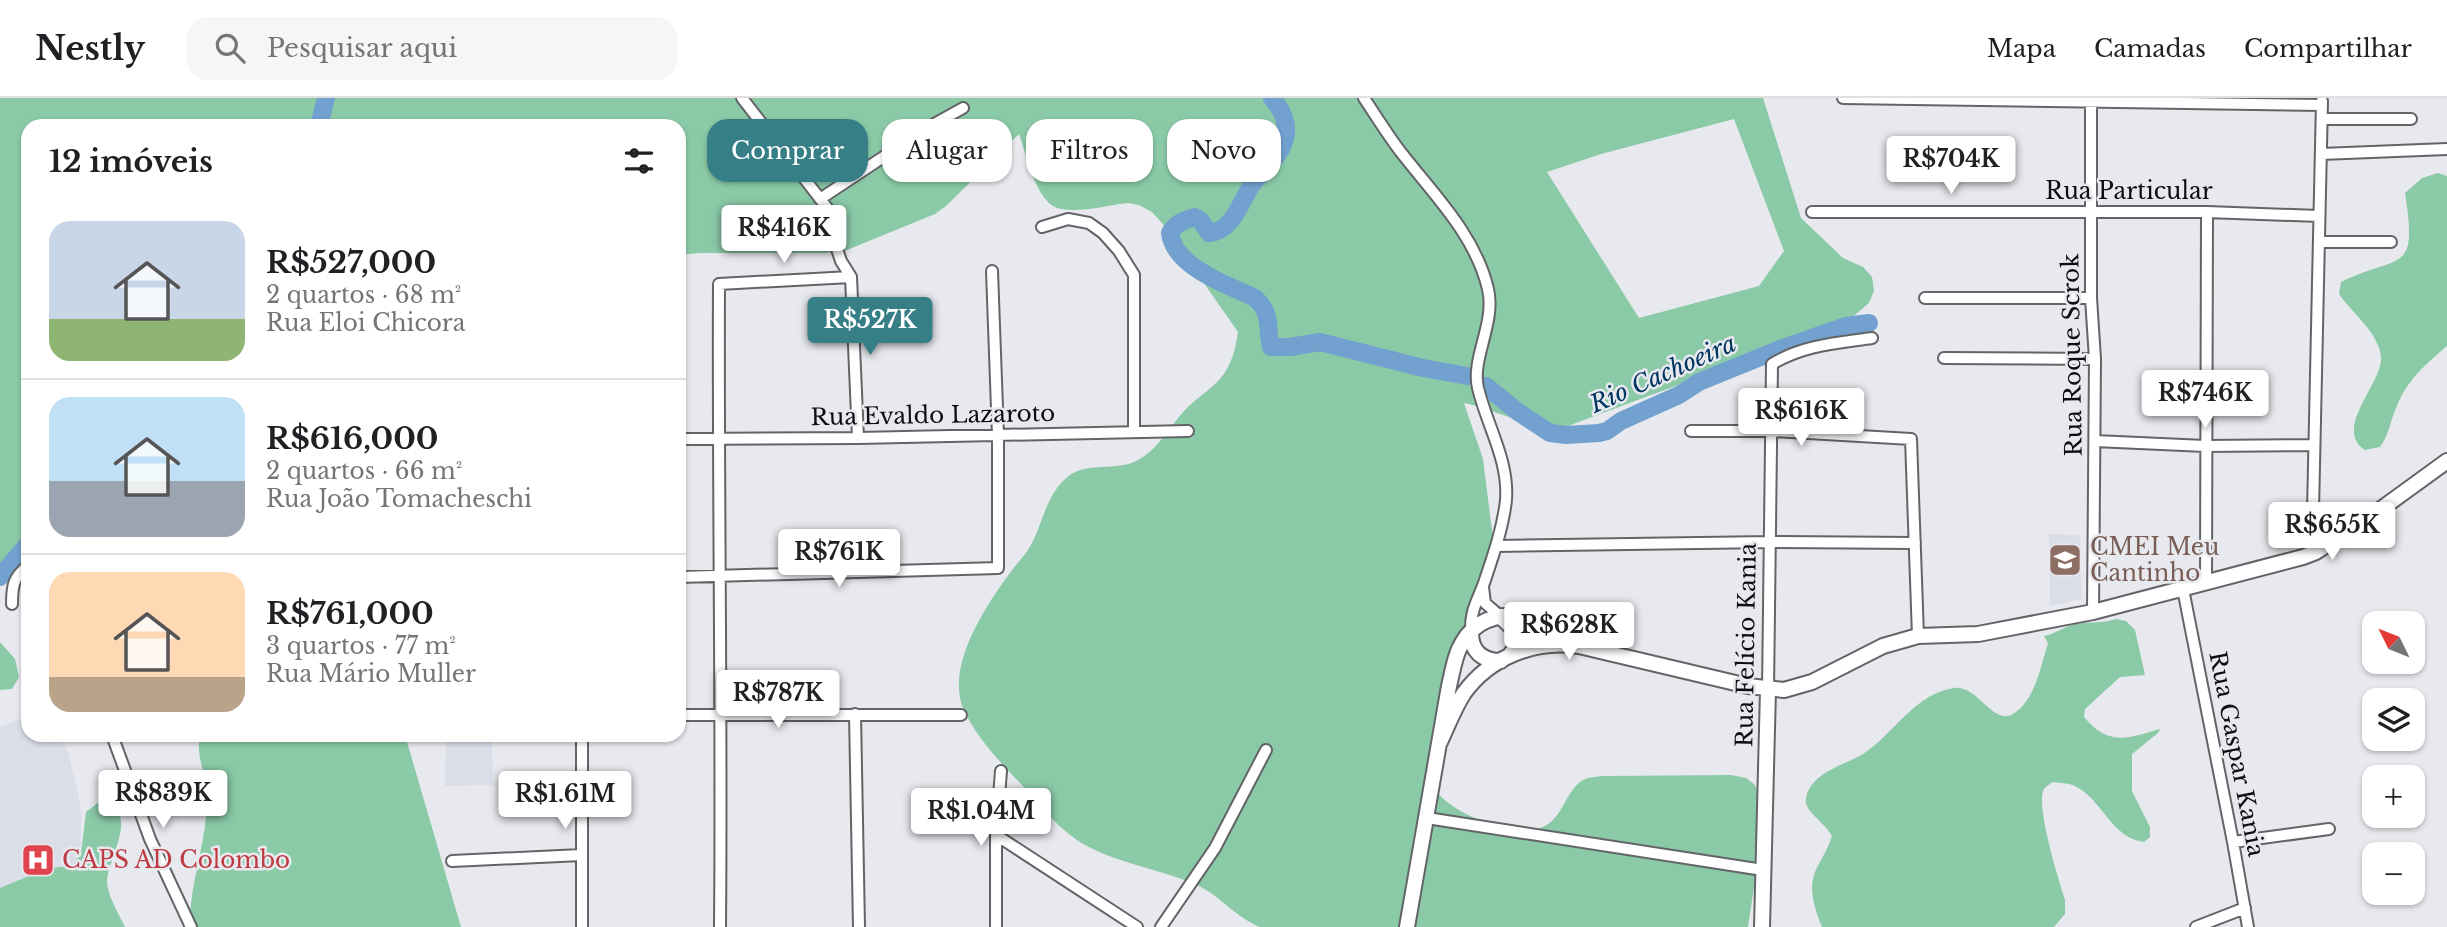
<!DOCTYPE html>
<html lang="pt">
<meta charset="utf-8">
<style>
body{margin:0;font-family:"Libre Baskerville",serif;background:#f6f6f6;color:#202124;height:100vh;display:flex;flex-direction:column;font-size:26px;white-space:nowrap}
*{box-sizing:border-box;margin:0}
p{font-size:23px;color:#757577}
.icon{flex:none;width:38px;height:38px;fill:none;stroke:currentColor;stroke-width:2;stroke-linecap:round;stroke-linejoin:round}
.map{position:relative;flex:1;overflow:hidden}
.drawer{position:absolute;left:21px;top:21px;width:665px;height:623px;display:flex;flex-direction:column;background:#fff;border-radius:21px;box-shadow:0 2px 5px #0004}
.drawer>*{flex:none}
.top-card{position:absolute;left:707px;top:21px;width:665px;height:63px;display:flex;gap:14px}
.needle{width:46px;rotate:313deg}
.buttons{position:absolute;left:2362px;top:513px;display:grid;gap:14px}
.buttons a{display:grid;place-items:center;width:63px;height:63px;border-radius:14px;background:#fff;box-shadow:0 2px 5px #0004;font-size:35px}
.price{position:absolute;translate:-50% -60px;padding:0 16px;border-radius:7px;background:#fff;color:#222;font-size:23px;line-height:46px;filter:drop-shadow(0 2px 4px #0008)}
.price::after{content:'';position:absolute;left:50%;top:42px;width:21px;height:16px;margin-left:-10px;background:inherit;clip-path:polygon(0 0,100% 0,50% 100%)}
.price.selected{background:#377f87;color:#fff}
ul{padding:0;list-style:none}
li{display:flex;align-items:center;gap:21px;height:175px;padding:0 28px}
li+li{border-top:2px solid #e0e0e0}
li span{display:grid;place-items:center;flex:none;width:196px;height:140px;border-radius:21px;color:#555}
li>.icon{margin-inline-start:auto}
span .icon{width:84px;height:84px;fill:#fffc;stroke-width:1}
li b{font-size:30px}
h2{display:flex;justify-content:space-between;align-items:center;height:84px;padding:0 28px;font-size:30px}
.pill{padding:0 24px;border-radius:21px;background:#fff;box-shadow:0 2px 5px #0004;font-size:24px;line-height:63px}
.pill.selected{background:#377f87;color:#fff}
header{display:flex;align-items:center;gap:42px;box-sizing:border-box;height:98px;padding:0 35px;background:#fff;border-bottom:2px solid #e0e0e0}
header strong{font-size:33px}
nav{display:flex;gap:38px;margin-inline-start:auto;font-size:24px}
.search{width:490px;height:63px;background:#f6f6f6;display:flex;align-items:center;gap:18px;box-sizing:border-box;padding:0 24px;border-radius:21px;color:#757577;font-size:26px}
.map>svg:first-child{display:block}
</style>
<header>
<strong>Nestly</strong>
<div class="search"><svg class="icon" aria-label="search" viewBox="0 0 24 24"><circle cx="10" cy="10" r="6"/><path d="M15 15l6 6"/></svg>Pesquisar aqui</div>
<nav><a>Mapa</a><a>Camadas</a><a>Compartilhar</a></nav>
</header>
<div class="map">
<svg width="2447" height="829" viewBox="0 0 2447 829">
<rect width="100%" height="100%" fill="#e8e9ee"/>
<path fill="#dbdee9" d="M 2049,436 L 2080,437 L 2082,501 L 2050,508 Z
M 28,618 L 28,637 L 57,637 L 67,650 L 81,709 L 81,756 L 72,768 L 48,770 L 0,790 L 0,629 Z
M 446,637 L 492,637 L 493,687 L 445,688 Z"/>
<path fill="#8acaa7" fill-rule="evenodd" d="M 0,0 L 1763,0 L 1801,120 L 1843,160 L 1863,169 L 1872,179 L 1874,193 L 1869,205 L 1849,222 L 1826,232 L 1568,328 C 1531,333 1498,312 1464,305 L 1483,361 L 1493,440 L 1430,655 C 1428,665 1427,677 1432,687 C 1446,715 1515,741 1543,729 C 1564,720 1565,691 1585,681 C 1590,679 1597,679 1602,678 L 1731,677 L 1746,680 L 1755,687 C 1767,717 1753,796 1748,829 L 1260,829 C 1237,820 1221,799 1199,788 C 1164,772 1124,767 1089,749 C 1061,735 1041,708 1020,685 C 998,662 976,639 963,610 C 945,565 990,501 1016,467 C 1023,459 1030,450 1034,441 C 1044,419 1049,392 1070,377 C 1089,364 1116,373 1136,363 C 1158,353 1170,327 1187,310 C 1200,297 1220,286 1228,269 C 1234,258 1236,246 1238,234 L 1162,125 L 1152,114 L 1139,107 L 1128,105 C 1107,107 1082,115 1061,111 C 1036,107 1027,57 1019,36 L 946,108 L 935,116 L 847,152 L 825,155 L 700,155 L 679,157 L 679,28 L 28,28 L 28,454 L 0,487 ZM 1734,21 L 1784,153 L 1759,188 L 1639,220 L 1547,74 L 1601,56 Z
M 2438,75 L 2447,78 L 2447,248 C 2426,266 2407,282 2397,308 C 2390,322 2390,336 2380,349 L 2365,352 C 2332,331 2383,285 2381,259 C 2379,235 2352,215 2339,196 L 2341,184 C 2401,155 2418,178 2405,95 L 2422,80 Z
M 2116,521 L 2126,523 L 2135,532 L 2145,577 L 2120,579 L 2085,611 L 2084,619 C 2109,649 2128,640 2160,631 L 2158,635 L 2132,656 L 2132,693 L 2150,729 L 2150,739 L 2144,744 C 2111,740 2103,702 2075,688 C 2069,685 2060,685 2053,684 C 2050,686 2046,688 2044,691 C 2035,707 2059,783 2065,802 L 2065,816 L 2054,829 L 1822,829 C 1815,812 1808,791 1815,774 C 1821,761 1828,751 1832,738 C 1825,724 1803,713 1806,700 C 1811,674 1845,667 1863,656 C 1894,636 1914,596 1954,590 C 1978,587 1993,628 2013,616 C 2035,603 2041,567 2048,545 L 2044,538 C 2056,536 2064,528 2076,526 C 2091,523 2101,526 2116,521 Z
M 0,544 L 15,561 L 19,579 L 12,591 L 0,592 Z
M 200,637 L 405,637 L 461,829 L 190,829 C 189,786 207,744 207,701 C 208,678 195,660 200,637 Z
M 99,704 C 143,709 108,760 107,783 C 107,797 119,816 125,829 L 0,829 L 0,790 L 48,770 L 72,768 L 81,756 L 86,714 Z"/>
<g fill="none" stroke-linecap="round" stroke-linejoin="round">
<path stroke="#73a1cf" stroke-width="18" d="M 1272,0 C 1280,9 1287,22 1286,35 C 1284,56 1266,69 1254,84 C 1241,101 1234,133 1209,135 L 1201,123 L 1195,119 C 1184,122 1176,125 1170,135 C 1174,169 1228,187 1255,200 C 1273,216 1266,230 1271,249 L 1290,249 L 1320,244 L 1423,270 L 1467,278
M 319,28 L 326,0
M 1486,288 L 1518,314 L 1550,335 L 1566,337 L 1599,335 L 1607,333 L 1621,323 L 1679,297 L 1699,284 L 1780,251 L 1846,228 L 1869,225
M 0,479 L 28,446"/>
<defs>
<path id="street" d="M 742,0 L 828,111 L 833,139 L 841,163 L 851,179 L 858,340
M 1364,0 C 1376,18 1387,36 1400,53 C 1433,96 1475,136 1488,191 C 1496,225 1471,260 1478,290 C 1487,328 1509,362 1506,402 C 1503,430 1493,458 1484,485 C 1477,504 1470,513 1471,535
M 1843,0 L 2322,7
M 2091,0 L 2091,200 L 2095,261 L 2093,514
M 2322,21 L 2411,21
M 2321,56 L 2447,51
M 820,101 L 927,30 L 963,10
M 1812,114 L 2207,114 L 2319,118
M 1042,129 L 1068,121 L 1089,125 L 1103,135 L 1119,153 L 1134,177 L 1134,334
M 2319,144 L 2391,144
M 1925,200 L 2091,200
M 1944,260 L 2095,261
M 1691,333 L 1772,333 L 1911,341 L 1918,538
M 679,341 L 858,340 L 1188,333
M 2095,343 L 2205,348 L 2314,347
M 1497,448 L 1770,444 L 1915,445
M 2316,454 L 2313,413 L 2322,3
M 679,479 L 998,470 L 998,338 L 992,173
M 2206,485 L 2207,114
M 1483,489 L 1485,505 L 1500,518
M 2183,491 L 2233,744 L 2248,829
M 12,506 C 12,489 13,479 28,468
M 1768,592 L 1772,266 C 1803,247 1837,245 1872,240
M 855,616 L 859,829
M 679,617 L 961,617
M 112,637 L 150,741 L 191,829
M 1427,720 L 1763,772
M 996,737 L 1137,829
M 2233,744 L 2329,731
M 452,763 L 581,757
M 582,829 L 582,637
M 720,829 C 722,615 718,400 719,186 L 851,179
M 996,829 L 996,737 L 1001,673
M 1161,829 L 1215,750 L 1266,652
M 2196,829 L 2245,810"/>
<path id="secondary" d="M 1500,518 L 1516,534 L 1516,549 L 1509,558
M 1471,535 C 1471,554 1483,563 1501,563
M 1440,644 C 1448,627 1454,610 1464,595 C 1490,559 1536,541 1579,548 L 1748,588 L 1784,592 L 1812,584 L 1883,548 L 1918,538 L 1978,536 L 2093,514 L 2303,459 L 2316,454 L 2370,419 L 2447,363
M 1407,829 L 1449,588 C 1452,576 1454,562 1459,551 C 1486,492 1560,525 1601,547
M 1762,829 L 1768,592"/>
</defs>
<use href="#street" stroke="#636468" stroke-width="14"/>
<use href="#secondary" stroke="#636468" stroke-width="18"/>
<use href="#street" stroke="#fff" stroke-width="10"/>
<use href="#secondary" stroke="#fff" stroke-width="14"/>
</g>
<defs>
<symbol id="school-square" viewBox="-11 -11 22 22"><rect x="-9" y="-9" width="18" height="18" rx="4" fill="#8d6e63" stroke="#e8e9ee"/><path d="M0-5L7-2L0 1L-7-2ZM-4 1L0 2.5L4 1V4Q0 6-4 4Z" fill="#fff"/></symbol>
<symbol id="hospital-square" viewBox="-11 -11 22 22"><rect x="-9" y="-9" width="18" height="18" rx="4" fill="#e0444e" stroke="#e8e9ee"/><path d="M-5-5h3v3.5h4V-5h3V5h-3V1.5h-4V5h-3Z" fill="#fff"/></symbol>
</defs>
<g fill-rule="evenodd">
<use href="#school-square" x="2046" y="443" width="38" height="38"/>
<use href="#hospital-square" x="19" y="743" width="38" height="38"/>
</g>
<g text-anchor="middle" stroke-width="5" stroke-linejoin="round" paint-order="stroke">
<g font-size="23" fill="#0e0e10" stroke="#e8e9ee">
<text x="2129" y="101">Rua Particular</text>
<text transform="translate(2072 257) rotate(-91)" y="8">Rua Roque Scrok</text>
<text transform="translate(933 317) rotate(-1)" y="8">Rua Evaldo Lazaroto</text>
<text transform="translate(1746 547) rotate(-89)" y="8">Rua Felício Kania</text>
<text transform="translate(2237 656) rotate(79)" y="8">Rua Gaspar Kania</text>
</g>
<g font-size="23" fill="#785e54" stroke="#e8e9ee" text-anchor="start">
<text x="2090" y="457">CMEI Meu<tspan x="2090" dy="26">Cantinho</tspan></text>
</g>
<g font-size="23" fill="#be3a42" stroke="#e8e9ee" text-anchor="start">
<text x="62" y="770">CAPS AD Colombo</text>
</g>
<g font-size="24" font-style="italic" fill="#003762" stroke="#e8e9ee">
<text transform="translate(1663 276) rotate(-24)" y="8">Rio Cachoeira</text>
</g>
</g>
</svg>
<div class="buttons">
<a><svg class="needle" viewBox="-14 -14 28 28"><path d="M0-13l5 13h-10z" fill="#e53935"/><path d="M0 13l5-13h-10z" fill="#757577"/></svg></a>
<a><svg class="icon" aria-label="layers" viewBox="0 0 24 24"><path d="M12 4l9 5-9 5-9-5zM3 14l9 5 9-5"/></svg></a>
<a>+</a>
<a>−</a>
</div>
<b class="price" style="left:1951px;top:98px">R$704K</b>
<b class="price" style="left:784px;top:167px">R$416K</b>
<b class="price selected" style="left:870px;top:259px">R$527K</b>
<b class="price" style="left:2205px;top:332px">R$746K</b>
<b class="price" style="left:1801px;top:350px">R$616K</b>
<b class="price" style="left:2332px;top:464px">R$655K</b>
<b class="price" style="left:839px;top:491px">R$761K</b>
<b class="price" style="left:1569px;top:564px">R$628K</b>
<b class="price" style="left:778px;top:632px">R$787K</b>
<b class="price" style="left:163px;top:732px">R$839K</b>
<b class="price" style="left:565px;top:733px">R$1.61M</b>
<b class="price" style="left:981px;top:750px">R$1.04M</b>
<div class="top-card">
<a class="pill selected">Comprar</a>
<a class="pill">Alugar</a>
<a class="pill">Filtros</a>
<a class="pill">Novo</a>
</div>
<section class="drawer">
<h2>12 imóveis<svg class="icon" aria-label="filters" viewBox="0 0 24 24"><path d="M4 7h16M4 17h16"/><circle cx="9" cy="7" r="2"/><circle cx="15" cy="17" r="2"/></svg></h2>
<ul>
<li><span style="background:linear-gradient(#c9d6e8 70%,#8fb573 0)"><svg class="icon" aria-label="home" viewBox="0 0 24 24"><path d="M3 11l9-7 9 7M6 9v11h12V9"/></svg></span><div><b>R$527,000</b><p>2 quartos · 68 m²</p><p>Rua Eloi Chicora</p></div></li>
<li><span style="background:linear-gradient(#bfe0f5 60%,#9aa5b1 0)"><svg class="icon" aria-label="home" viewBox="0 0 24 24"><path d="M3 11l9-7 9 7M6 9v11h12V9"/></svg></span><div><b>R$616,000</b><p>2 quartos · 66 m²</p><p>Rua João Tomacheschi</p></div></li>
<li><span style="background:linear-gradient(#ffd9b3 75%,#b9a48a 0)"><svg class="icon" aria-label="home" viewBox="0 0 24 24"><path d="M3 11l9-7 9 7M6 9v11h12V9"/></svg></span><div><b>R$761,000</b><p>3 quartos · 77 m²</p><p>Rua Mário Muller</p></div></li>
</ul>
</section>
</div>
